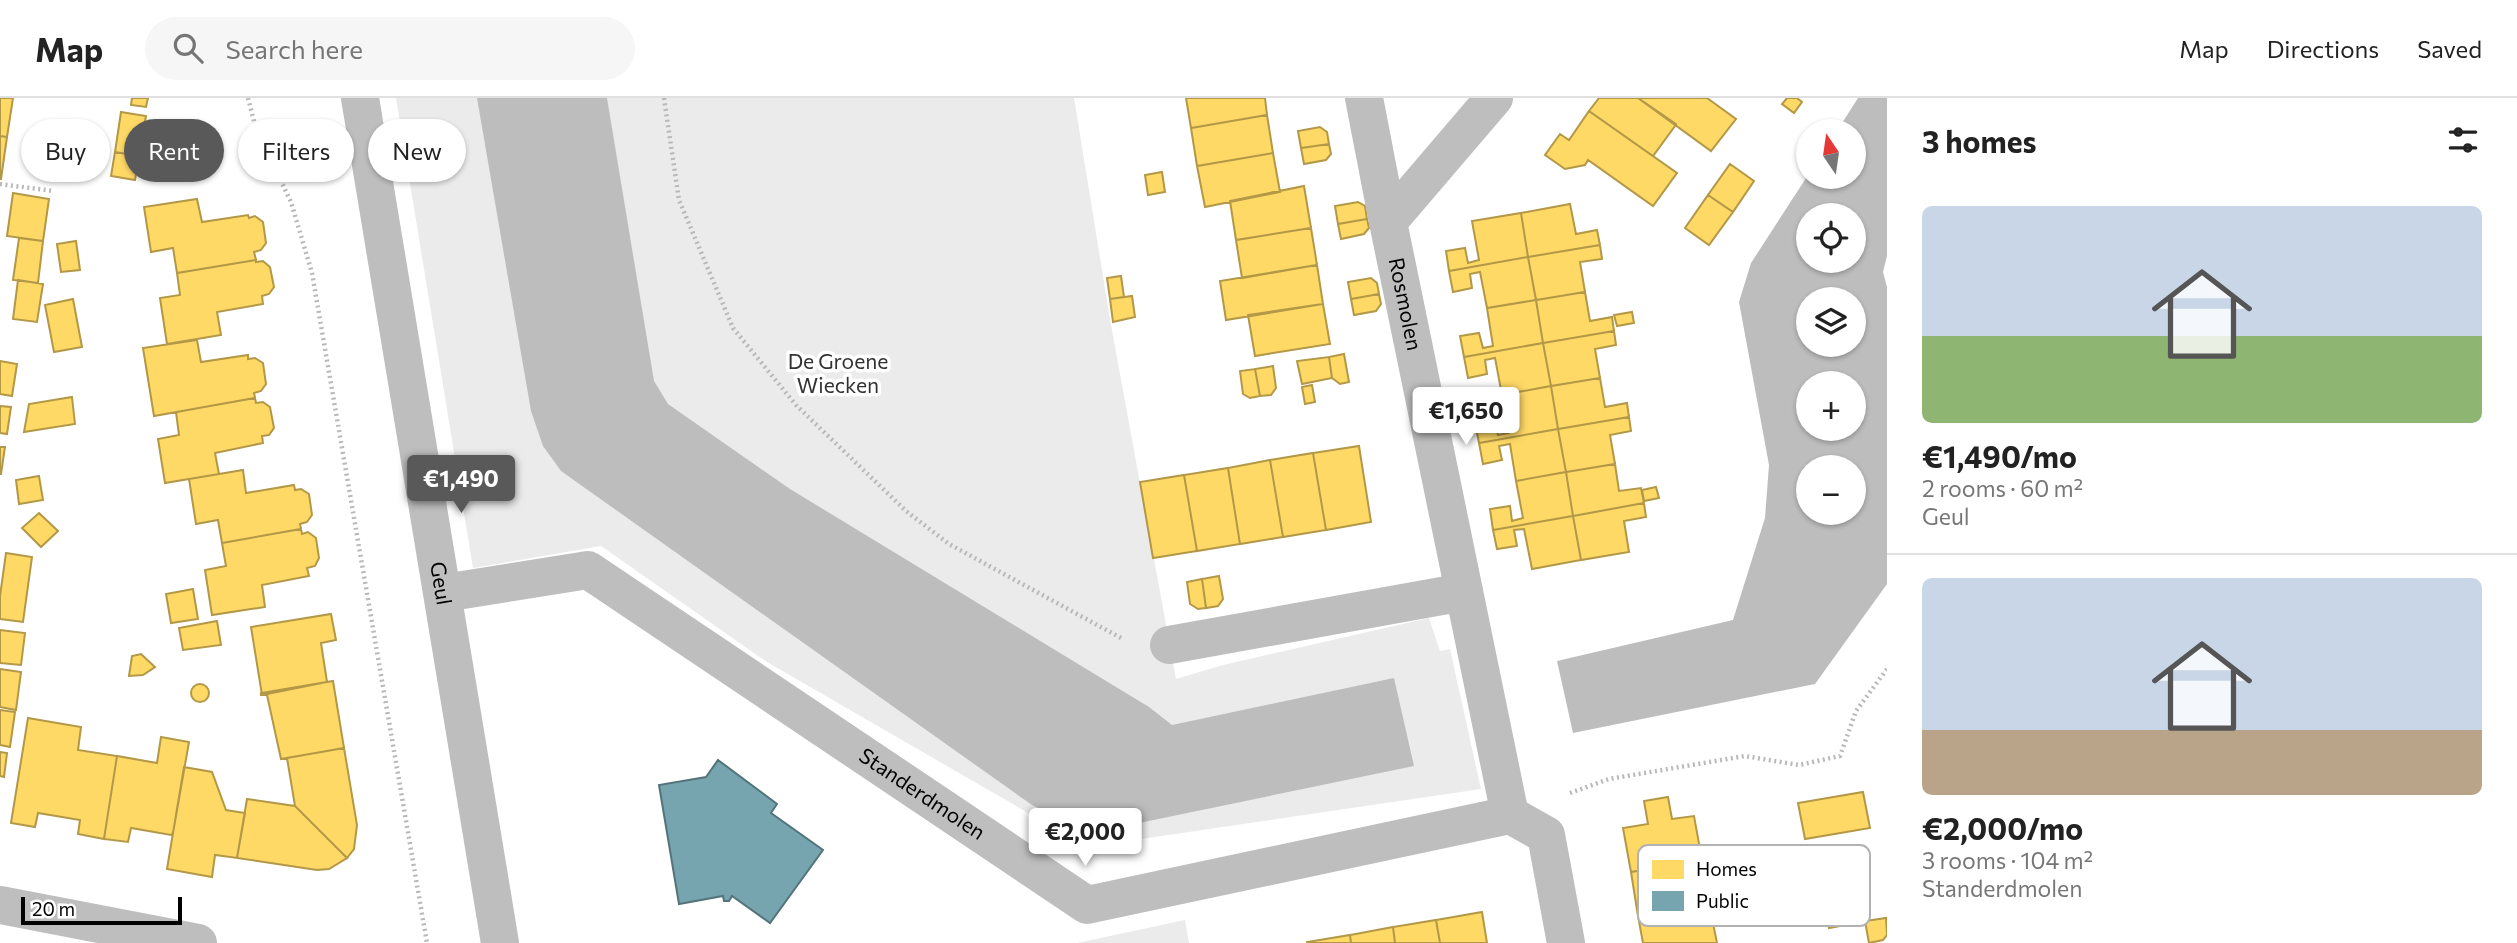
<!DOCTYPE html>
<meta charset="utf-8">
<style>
body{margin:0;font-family:Commissioner,sans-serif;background:#f6f6f6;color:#222;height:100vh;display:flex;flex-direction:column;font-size:26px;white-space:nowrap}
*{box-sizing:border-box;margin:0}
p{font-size:23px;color:#767676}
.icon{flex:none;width:38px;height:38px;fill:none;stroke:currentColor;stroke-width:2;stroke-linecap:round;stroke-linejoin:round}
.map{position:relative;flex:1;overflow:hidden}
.details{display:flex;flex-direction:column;background:#fff;width:630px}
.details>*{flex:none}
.guide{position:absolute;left:21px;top:21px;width:665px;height:63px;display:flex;gap:14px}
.needle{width:46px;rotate:347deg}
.fabs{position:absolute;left:1796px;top:21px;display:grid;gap:14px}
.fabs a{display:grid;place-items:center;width:70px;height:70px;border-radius:50%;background:#fff;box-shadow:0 2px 5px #0004;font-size:35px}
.scale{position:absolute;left:21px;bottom:18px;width:161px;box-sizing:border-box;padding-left:7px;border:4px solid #000;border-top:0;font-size:19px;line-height:24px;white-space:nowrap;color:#000;-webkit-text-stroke:5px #fff;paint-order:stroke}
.price{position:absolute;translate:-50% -60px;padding:0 16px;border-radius:7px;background:#fff;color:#222;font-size:23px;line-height:46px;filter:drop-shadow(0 2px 4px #0008)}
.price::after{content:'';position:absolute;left:50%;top:42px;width:21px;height:16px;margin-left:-10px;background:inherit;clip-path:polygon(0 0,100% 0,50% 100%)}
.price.selected{background:#595959;color:#fff}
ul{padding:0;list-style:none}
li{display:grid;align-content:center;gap:14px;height:371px;padding:0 35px}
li+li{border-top:2px solid #e0e0e0}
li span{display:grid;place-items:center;height:217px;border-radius:10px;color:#555}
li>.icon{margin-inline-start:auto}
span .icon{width:126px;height:126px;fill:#fffc;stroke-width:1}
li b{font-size:30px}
h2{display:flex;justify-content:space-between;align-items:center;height:84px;padding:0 35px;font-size:30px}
.pill{padding:0 24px;border-radius:32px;background:#fff;box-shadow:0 2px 5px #0004;font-size:24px;line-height:63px}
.pill.selected{background:#595959;color:#fff}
header{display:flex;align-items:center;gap:42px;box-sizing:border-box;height:98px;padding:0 35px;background:#fff;border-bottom:2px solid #e0e0e0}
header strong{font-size:33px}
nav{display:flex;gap:38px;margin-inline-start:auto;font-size:24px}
.search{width:490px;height:63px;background:#f6f6f6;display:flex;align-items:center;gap:18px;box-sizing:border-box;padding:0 24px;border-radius:38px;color:#767676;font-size:26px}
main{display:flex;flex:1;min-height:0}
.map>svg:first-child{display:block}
</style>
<header>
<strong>Map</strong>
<div class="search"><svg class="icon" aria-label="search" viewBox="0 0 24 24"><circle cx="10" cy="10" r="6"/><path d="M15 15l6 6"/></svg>Search here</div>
<nav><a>Map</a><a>Directions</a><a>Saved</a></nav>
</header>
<main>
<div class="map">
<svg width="1887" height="845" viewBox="0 0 1887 845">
<rect width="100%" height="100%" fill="#fff"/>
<path fill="#ebebeb" d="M 396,0 L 1074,0 L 1111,227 L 1176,581 L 1223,567 L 1429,520 L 1440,553 L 1450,551 L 1481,691 L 1087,749 L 767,564 L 601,448 L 473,470 Z
M 1185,822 L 1189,845 L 1077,845 Z"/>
<path fill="#bdbdbd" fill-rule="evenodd" d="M 477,0 L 607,0 L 654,283 L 668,306 L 790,391 L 1149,609 L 1172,627 L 1394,580 L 1414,668 L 1110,731 L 1080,730 L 1032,707 L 561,373 L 543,348 L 531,313 Z
M 1858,0 L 1887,0 L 1887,158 L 1883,174 L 1887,189 L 1887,486 L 1815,586 L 1573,635 L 1557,563 L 1733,522 L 1765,420 L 1769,367 L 1739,204 L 1751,165 L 1808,77 L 1853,79 L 1853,33 L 1837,33 ZM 1808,117 L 1853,117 L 1853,163 L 1808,163 ZM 1808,201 L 1853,201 L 1853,247 L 1808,247 ZM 1808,285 L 1853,285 L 1853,331 L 1808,331 ZM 1808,369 L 1853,369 L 1853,415 L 1808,415 Z"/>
<path fill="#ffd966" stroke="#b29847" stroke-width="2" d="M 0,0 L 13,0 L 7,39 L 0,38 Z
M 132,0 L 148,0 L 146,9 L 131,7 Z
M 1186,0 L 1265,0 L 1267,17 L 1191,30 Z
M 1599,0 L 1638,0 L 1676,26 L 1675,28 L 1653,58 L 1589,13 Z
M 1638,0 L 1707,0 L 1736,21 L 1711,53 Z
M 1787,0 L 1797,0 L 1802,4 L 1794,15 L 1782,6 Z
M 1589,13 L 1677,75 L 1653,108 L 1588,62 L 1585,67 L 1565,71 L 1545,57 L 1560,36 L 1569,42 Z
M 121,14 L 146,18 L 139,58 L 115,54 Z
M 1267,17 L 1273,55 L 1197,68 L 1191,30 Z
M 1320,29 L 1327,34 L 1329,46 L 1301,50 L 1298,33 Z
M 0,38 L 7,39 L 1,81 L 0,81 Z
M 1329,46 L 1331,56 L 1326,62 L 1304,66 L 1301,50 Z
M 115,54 L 139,58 L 135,82 L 111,78 Z
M 1273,55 L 1280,94 L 1205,109 L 1197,68 Z
M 1730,66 L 1754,83 L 1733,114 L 1708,97 Z
M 1162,74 L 1165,94 L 1148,97 L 1145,77 Z
M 1304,88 L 1311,130 L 1236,142 L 1230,103 Z
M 13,95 L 49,101 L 43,143 L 7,138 Z
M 1708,97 L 1733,114 L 1709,147 L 1685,130 Z
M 197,101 L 202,124 L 248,117 L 249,120 L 255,118 L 263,124 L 266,145 L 261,152 L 254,154 L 256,162 L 177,175 L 173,150 L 151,154 L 144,109 Z
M 1358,104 L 1365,108 L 1367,121 L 1338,126 L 1335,108 Z
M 1570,106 L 1576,136 L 1597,132 L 1600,147 L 1528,159 L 1521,115 Z
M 1521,115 L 1528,159 L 1449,173 L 1446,153 L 1465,150 L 1468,165 L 1479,162 L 1472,123 Z
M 1367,121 L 1369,130 L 1364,136 L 1341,141 L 1338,126 Z
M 1311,130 L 1317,167 L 1242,180 L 1236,142 Z
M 19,140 L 43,143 L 38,185 L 13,182 Z
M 76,143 L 80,172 L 61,174 L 57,146 Z
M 1600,147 L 1602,161 L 1580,164 L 1585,194 L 1536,202 L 1528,159 Z
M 1528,159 L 1536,202 L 1487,210 L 1480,174 L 1470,176 L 1472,190 L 1453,194 L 1449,173 Z
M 256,162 L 256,164 L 263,163 L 270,169 L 274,189 L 269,196 L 262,198 L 263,206 L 217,214 L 221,237 L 167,246 L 160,200 L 180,197 L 177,175 Z
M 1317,167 L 1323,206 L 1226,222 L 1220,183 Z
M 1121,178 L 1124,199 L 1110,201 L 1107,180 Z
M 1371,180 L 1377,185 L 1379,196 L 1351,201 L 1348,184 Z
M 18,182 L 43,186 L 37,224 L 13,221 Z
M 1585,194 L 1590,223 L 1612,219 L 1614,233 L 1543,245 L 1536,202 Z
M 1379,196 L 1381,206 L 1376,213 L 1354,217 L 1351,201 Z
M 1132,198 L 1135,219 L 1113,224 L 1110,201 Z
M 73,201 L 82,249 L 54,254 L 45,207 Z
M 1536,202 L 1543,245 L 1464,259 L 1460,238 L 1479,235 L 1483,250 L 1493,248 L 1487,210 Z
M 1323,206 L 1330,246 L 1255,258 L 1248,217 Z
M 1632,214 L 1634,225 L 1617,228 L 1614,217 Z
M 1614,233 L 1616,247 L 1595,251 L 1600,280 L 1551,288 L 1543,245 Z
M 197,242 L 201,264 L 248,257 L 248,261 L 255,260 L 263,265 L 266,286 L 261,293 L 254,295 L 255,300 L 154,318 L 143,250 Z
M 1543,245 L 1551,288 L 1502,297 L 1495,260 L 1485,262 L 1487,276 L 1468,280 L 1464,259 Z
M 1344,256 L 1349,284 L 1340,286 L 1332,280 L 1329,259 Z
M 1329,259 L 1332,280 L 1302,286 L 1297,263 Z
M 0,263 L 17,266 L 12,298 L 0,296 Z
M 1273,268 L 1276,290 L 1271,297 L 1260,298 L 1255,271 Z
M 1255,271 L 1260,298 L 1250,300 L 1243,296 L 1240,273 Z
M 1600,280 L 1605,309 L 1627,305 L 1629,319 L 1558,331 L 1551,288 Z
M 1312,287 L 1315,304 L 1305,306 L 1302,289 Z
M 1551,288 L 1558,331 L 1479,345 L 1475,325 L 1495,322 L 1498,337 L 1508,335 L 1502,297 Z
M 72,299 L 75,326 L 24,334 L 29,306 Z
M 255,300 L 256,305 L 263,304 L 270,309 L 274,330 L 269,337 L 262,338 L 263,345 L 215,355 L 219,376 L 165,385 L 158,341 L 179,337 L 176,314 Z
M 0,308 L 11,309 L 7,336 L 0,335 Z
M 1629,319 L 1631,333 L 1610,337 L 1615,366 L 1566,374 L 1558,331 Z
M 1558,331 L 1566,374 L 1516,383 L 1510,346 L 1499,348 L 1502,362 L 1483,366 L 1479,345 Z
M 1359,348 L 1371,424 L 1326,432 L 1313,355 Z
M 0,349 L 5,349 L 1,376 L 0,376 Z
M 1313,355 L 1326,432 L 1283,439 L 1270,362 Z
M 1270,362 L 1283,439 L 1240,446 L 1228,370 Z
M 1615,366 L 1619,393 L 1641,390 L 1644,405 L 1573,418 L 1566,374 Z
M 1228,370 L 1240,446 L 1197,453 L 1184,377 Z
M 243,372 L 246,395 L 294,387 L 295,392 L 301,391 L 309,396 L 312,417 L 307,424 L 300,426 L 301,431 L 222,445 L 218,422 L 196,426 L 189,381 Z
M 1566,374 L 1573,418 L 1493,432 L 1490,411 L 1510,408 L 1512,423 L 1523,420 L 1516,383 Z
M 1184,377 L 1197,453 L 1153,460 L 1140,384 Z
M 39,378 L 43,402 L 19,406 L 16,382 Z
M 1656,389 L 1659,400 L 1644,403 L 1642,392 Z
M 1644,405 L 1646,419 L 1624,423 L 1629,454 L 1581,462 L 1573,418 Z
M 39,415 L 58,433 L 41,449 L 22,430 Z
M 1573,418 L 1581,462 L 1532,471 L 1524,431 L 1514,432 L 1517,448 L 1497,451 L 1493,432 Z
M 301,431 L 302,436 L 308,434 L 316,440 L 319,460 L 315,468 L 307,470 L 309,478 L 262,487 L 265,509 L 212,517 L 205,472 L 226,468 L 222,445 Z
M 6,455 L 32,459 L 23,524 L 0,521 L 0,498 Z
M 1219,478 L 1223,501 L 1218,508 L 1206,510 L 1202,481 Z
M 1202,481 L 1206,510 L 1198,511 L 1190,506 L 1187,484 Z
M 193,491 L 198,521 L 171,525 L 166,496 Z
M 331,516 L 336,542 L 321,545 L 327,584 L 262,597 L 251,529 Z
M 217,523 L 221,547 L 183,552 L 179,530 Z
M 0,532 L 25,535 L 21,567 L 0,565 Z
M 141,556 L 155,569 L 143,577 L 129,578 L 132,558 Z
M 0,571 L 21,574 L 16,612 L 0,609 Z
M 333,583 L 344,650 L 281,661 L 267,597 L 261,597 L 261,595 Z
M191 595a9 9 0 1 1 18 0a9 9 0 1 1-18 0Z
M 0,612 L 15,614 L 10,649 L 0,647 Z
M 28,620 L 81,629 L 78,652 L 117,658 L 104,741 L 78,736 L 80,722 L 38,715 L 35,729 L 11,725 Z
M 161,639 L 189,644 L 173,735 L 171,737 L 131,730 L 128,744 L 104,741 L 117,658 L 157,665 Z
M 344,650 L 357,727 L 354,751 L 347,760 L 295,708 L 287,660 Z
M 0,654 L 7,655 L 4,679 L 0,678 Z
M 184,669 L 212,674 L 226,712 L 245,715 L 237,760 L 215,757 L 212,779 L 167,771 Z
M 1863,694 L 1870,730 L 1805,741 L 1798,705 Z
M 1668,699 L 1672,721 L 1694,718 L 1702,762 L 1631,774 L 1623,730 L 1648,726 L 1644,703 Z
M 247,701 L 295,708 L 347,760 L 329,771 L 317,772 L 237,760 Z
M 1702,762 L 1709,805 L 1638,818 L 1631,774 Z
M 1709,805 L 1717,845 L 1643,845 L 1638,818 Z
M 1858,806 L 1862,824 L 1829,830 L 1825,812 Z
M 1482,814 L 1487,845 L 1440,845 L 1436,822 Z
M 1886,820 L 1887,837 L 1883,842 L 1869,845 L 1865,823 Z
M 1436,822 L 1440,845 L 1395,845 L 1393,829 Z
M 1393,829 L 1395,845 L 1351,845 L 1350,837 Z
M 1350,837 L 1351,845 L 1307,845 L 1307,844 Z"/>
<path fill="#76a5af" stroke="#53747a" stroke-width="2" d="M 718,662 L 777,706 L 771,715 L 823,752 L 770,825 L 732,798 L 729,803 L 724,803 L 723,798 L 679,806 L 659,687 L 706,679 Z"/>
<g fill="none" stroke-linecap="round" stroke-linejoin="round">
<path stroke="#b9b9b9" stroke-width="4.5" stroke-dasharray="2 3.5" stroke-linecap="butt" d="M 248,0 L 256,31 L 291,104 L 312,175 L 427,845
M 664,0 L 679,102 L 733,230 L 796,307 L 906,413 L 949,446 L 1121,540
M 0,86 L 53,93
M 1570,695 L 1609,681 L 1745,658 L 1799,667 L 1840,658 L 1856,613 L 1887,571"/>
<g stroke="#bebebe" stroke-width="38">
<path id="s1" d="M 360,0 L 500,845"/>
<path d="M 1364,0 L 1388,124"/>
<path id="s2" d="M 1494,0 L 1388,124 L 1510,717"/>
<path id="s3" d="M 444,495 L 588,472 L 1087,807 L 1510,717"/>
<path d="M 1169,547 L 1464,494"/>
<path d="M 1510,717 L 1546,737 L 1566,845"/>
<path d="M 0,807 L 198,845"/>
</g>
</g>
<g text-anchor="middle" stroke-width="7" stroke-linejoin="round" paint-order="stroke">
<g font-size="21" fill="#000" stroke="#fff">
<text dy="7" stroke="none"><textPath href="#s2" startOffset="247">Rosmolen</textPath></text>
<text dy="7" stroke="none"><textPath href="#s1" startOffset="492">Geul</textPath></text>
<text dy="7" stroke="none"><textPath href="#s3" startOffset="548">Standerdmolen</textPath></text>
</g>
<g font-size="21" fill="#313131" stroke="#fff">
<text x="838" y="271">De Groene<tspan x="838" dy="24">Wiecken</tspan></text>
</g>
</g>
<rect x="1638" y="747" width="232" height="81" rx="10" fill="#fff" stroke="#b2b2b2" stroke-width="2"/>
<rect x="1652" y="762" width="32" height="19" fill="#ffd966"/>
<rect x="1652" y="793" width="32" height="20" fill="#76a5af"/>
<g font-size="19" fill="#000">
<text x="1696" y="778">Homes</text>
<text x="1696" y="810">Public</text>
</g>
</svg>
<div class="fabs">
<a><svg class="needle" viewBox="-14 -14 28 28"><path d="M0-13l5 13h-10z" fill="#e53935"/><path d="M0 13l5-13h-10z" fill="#767676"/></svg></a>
<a><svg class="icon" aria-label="locate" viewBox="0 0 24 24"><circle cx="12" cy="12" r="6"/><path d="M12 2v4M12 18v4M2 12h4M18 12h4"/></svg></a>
<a><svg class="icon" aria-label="layers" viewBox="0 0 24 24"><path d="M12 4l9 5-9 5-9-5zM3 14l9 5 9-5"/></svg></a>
<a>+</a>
<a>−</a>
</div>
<div class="scale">20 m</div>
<b class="price" style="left:1466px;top:349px">€1,650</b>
<b class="price selected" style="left:461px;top:417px">€1,490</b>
<b class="price" style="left:1085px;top:770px">€2,000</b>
<div class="guide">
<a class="pill">Buy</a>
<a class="pill selected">Rent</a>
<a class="pill">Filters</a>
<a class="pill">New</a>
</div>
</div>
<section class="details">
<h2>3 homes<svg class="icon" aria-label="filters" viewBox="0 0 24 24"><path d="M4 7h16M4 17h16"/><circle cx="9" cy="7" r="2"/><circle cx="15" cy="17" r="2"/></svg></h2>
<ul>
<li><span style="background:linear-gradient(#c9d6e8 60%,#8fb573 0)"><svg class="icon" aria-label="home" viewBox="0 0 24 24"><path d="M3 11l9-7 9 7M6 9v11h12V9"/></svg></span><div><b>€1,490/mo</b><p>2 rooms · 60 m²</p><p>Geul</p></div></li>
<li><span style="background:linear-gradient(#c9d6e8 70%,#b9a48a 0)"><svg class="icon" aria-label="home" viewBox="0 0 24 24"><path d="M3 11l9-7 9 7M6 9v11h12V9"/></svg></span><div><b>€2,000/mo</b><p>3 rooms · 104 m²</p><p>Standerdmolen</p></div></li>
</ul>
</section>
</main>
